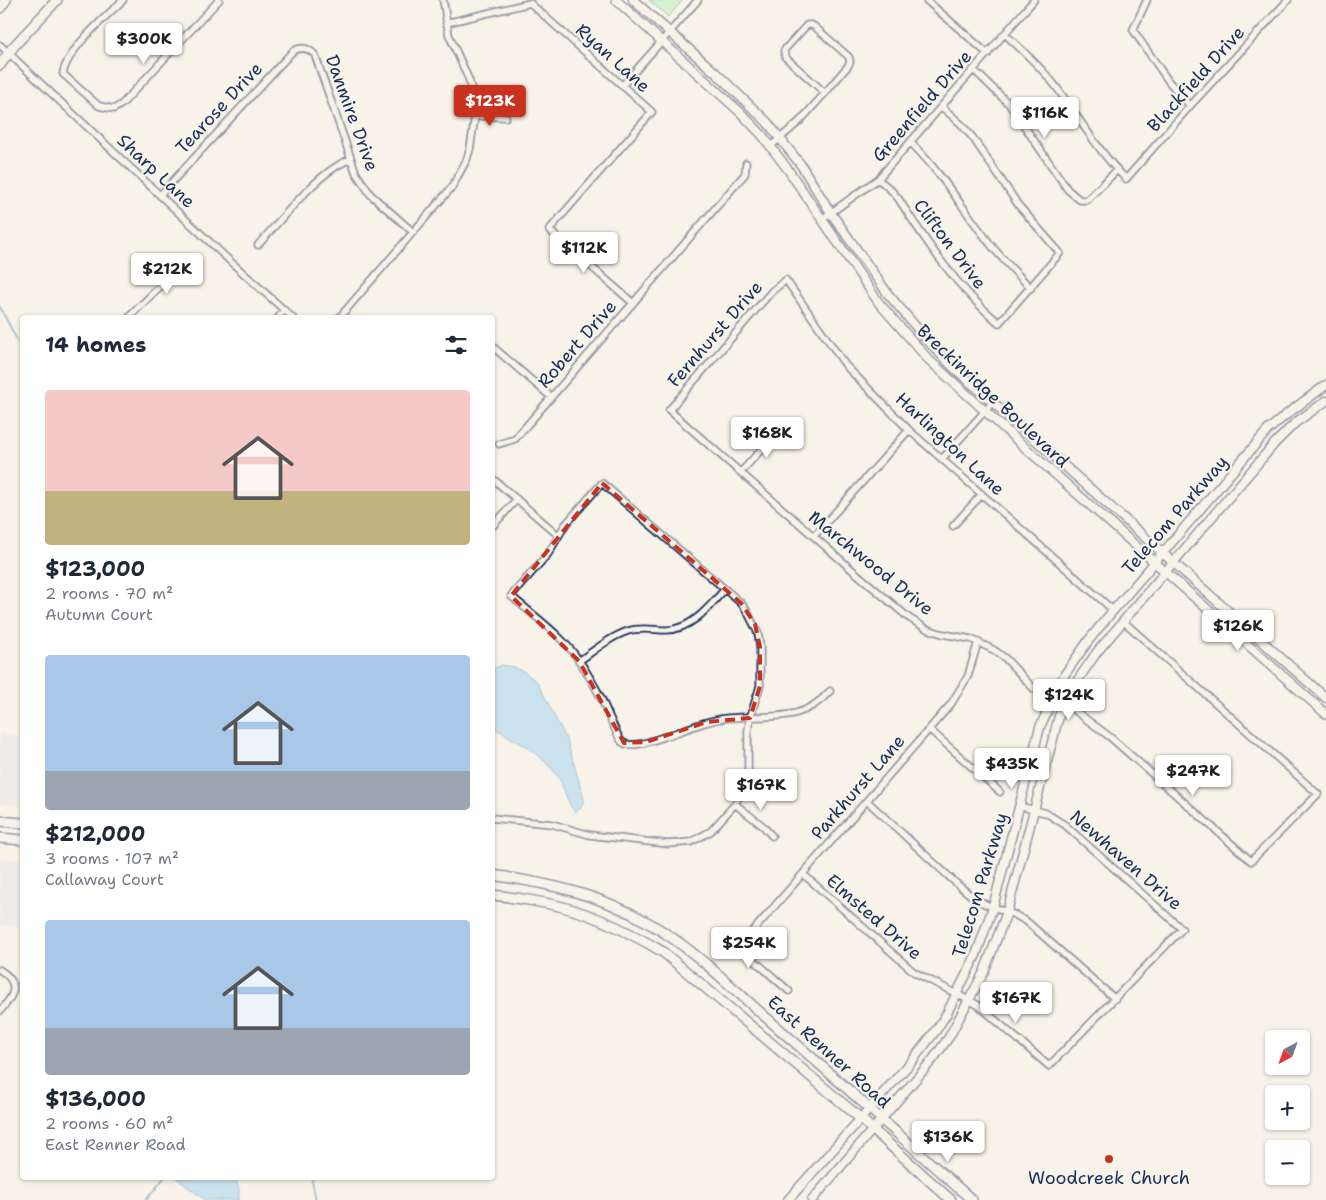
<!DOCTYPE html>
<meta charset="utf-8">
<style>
body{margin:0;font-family:"Shantell Sans",sans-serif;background:#f6f6f7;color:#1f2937;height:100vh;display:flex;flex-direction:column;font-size:19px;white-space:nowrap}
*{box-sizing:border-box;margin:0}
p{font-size:16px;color:#747a83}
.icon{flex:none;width:28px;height:28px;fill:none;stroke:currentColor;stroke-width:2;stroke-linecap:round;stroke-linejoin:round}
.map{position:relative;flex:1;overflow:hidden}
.side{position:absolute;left:20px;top:315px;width:475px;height:865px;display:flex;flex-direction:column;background:#fff;border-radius:5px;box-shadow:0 1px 4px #0004}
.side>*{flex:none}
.needle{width:32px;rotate:221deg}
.fabs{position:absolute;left:1265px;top:1030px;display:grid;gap:10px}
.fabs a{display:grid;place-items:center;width:45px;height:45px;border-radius:5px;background:#fff;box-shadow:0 1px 4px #0004;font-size:25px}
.price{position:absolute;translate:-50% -42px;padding:0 11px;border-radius:5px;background:#fff;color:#222;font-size:16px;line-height:32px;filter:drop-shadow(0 1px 2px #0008)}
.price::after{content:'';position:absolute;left:50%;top:30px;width:15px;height:11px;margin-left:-8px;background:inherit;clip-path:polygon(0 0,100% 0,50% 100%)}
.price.selected{background:#c8321e;color:#fff}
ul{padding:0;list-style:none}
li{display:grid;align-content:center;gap:10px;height:265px;padding:0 25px}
li span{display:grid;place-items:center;height:155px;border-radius:5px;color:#555}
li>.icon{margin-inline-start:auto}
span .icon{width:90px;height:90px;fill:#fffc;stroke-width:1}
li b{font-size:21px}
h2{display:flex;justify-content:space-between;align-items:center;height:60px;padding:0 25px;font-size:21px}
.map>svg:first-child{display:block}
</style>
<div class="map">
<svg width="1326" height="1200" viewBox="0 0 1326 1200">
<rect width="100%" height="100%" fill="#f7f3e8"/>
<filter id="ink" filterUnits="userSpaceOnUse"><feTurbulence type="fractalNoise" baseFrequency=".02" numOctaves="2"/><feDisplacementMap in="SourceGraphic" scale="10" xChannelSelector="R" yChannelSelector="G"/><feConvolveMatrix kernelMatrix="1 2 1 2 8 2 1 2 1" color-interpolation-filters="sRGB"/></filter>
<g filter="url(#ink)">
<path fill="#e7e4ec" d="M 0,733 L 22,736 L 22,807 L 0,804 Z
M 0,858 L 22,860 L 22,928 L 0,925 Z"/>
<path fill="#aeefb8" stroke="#648f8b" d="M 649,0 L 683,0 L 668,17 Z"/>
<path fill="#93cef3" stroke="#638eb7" d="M 502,665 L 515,667 L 526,673 L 537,682 L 567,740 L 584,799 L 581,808 L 575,812 C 566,802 565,788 558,777 C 543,754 515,741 493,727 L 493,669 Z
M 176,1178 L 234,1178 L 239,1187 L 239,1200 L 205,1200 Z"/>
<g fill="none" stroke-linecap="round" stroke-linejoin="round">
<path stroke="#638eb7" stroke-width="2" d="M 0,307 L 22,350
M 313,1178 L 312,1181 L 316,1200
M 146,1200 L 164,1178"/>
<defs>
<path id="minor" d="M 123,0 C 105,18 67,49 63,74 L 99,106 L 114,109 L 122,104 L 219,0
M 926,0 L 988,54
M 1147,0 L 1133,30 L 1169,82 L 1190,106
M 446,23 L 530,3 L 652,112 L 549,230 L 633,303
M 807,25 L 812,25 L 815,27 L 849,57 L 850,62 L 848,66 L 825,93 L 785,57 L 784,51 L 786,48 Z
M 1005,34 C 1022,50 1039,65 1054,84 C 1079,117 1096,149 1126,179 L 1190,106 L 1288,0
M 0,45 L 231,262 L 293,318
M 974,70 L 1009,104 L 1068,190 L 1080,200 L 1087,200 L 1117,170
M 622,86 L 698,0
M 475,116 L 506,117
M 910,142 C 942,173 964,211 991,245 C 1003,260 1017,274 1031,288
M 771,146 L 800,121 L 825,93
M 878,179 L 890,189 L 898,198 C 927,243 957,288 999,323 L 1060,253 L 1019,206 L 973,138 L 961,124 L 942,107
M 160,195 L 293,51 C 302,46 309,48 315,55 L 356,173 L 371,195 L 413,232
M 822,219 L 878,179 L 1034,0
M 258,245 C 282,219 318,171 351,159
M 130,318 L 130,316 L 189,258
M 278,318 L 284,310
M 339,318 L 452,187 L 467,159 L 470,149 L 475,116 L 473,95 L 469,80 L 449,35 L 443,0
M 492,346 L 551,397
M 499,444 L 515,439 L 745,174 L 746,163
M 942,459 L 993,402
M 741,472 L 778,431
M 492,478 L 558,535
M 953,526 L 982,494
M 492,527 L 517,499
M 814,536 L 909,430
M 1114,611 L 909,430 L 846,366 L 786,280 L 772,291 L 669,410 L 850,568 L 909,618 L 927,629 L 943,634 L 971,639 L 994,650 L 1005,658 L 1034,689 L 1074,710 L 1110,737 L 1251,861 L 1318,794 L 1123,621
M 579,661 C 595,650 610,637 628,631 C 640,627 654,630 667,630 C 692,629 709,607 725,589
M 929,729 L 1000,792
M 867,801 L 957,884 L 974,898 L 985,904 L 1015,915 L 1026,921 L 1115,999
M 735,804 L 763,826 L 772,836
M 492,818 L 552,824 L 590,835 L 668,844 L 691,842 L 711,831 L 735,804 L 744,787 L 748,774 L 748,730 L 750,718 L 760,686 L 760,647 L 758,633 L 747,611 L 741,603 L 602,483 L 565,525 L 548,554 L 511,596 C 534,616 563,636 580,662 C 587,672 593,683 599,694 C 604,703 617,737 622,742 C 633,750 658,738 670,735 C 689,728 708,720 728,718 C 768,714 800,725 830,691
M 803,874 L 914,972 L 978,1005 L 1049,1066 L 1182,929 L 1065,825 L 1046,813 L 1019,806
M 0,970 C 21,983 14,996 0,1011
M 789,991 L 739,947 L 951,704 L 968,676 L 978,642"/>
<path id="tertiary" d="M 616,0 L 740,112 L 762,135 L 789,171 L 879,303 L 928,359 L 1030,452 L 1326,714
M 633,0 L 716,73 L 767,122 L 801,165 L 831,213 L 888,294 L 928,341 L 952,366 L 1326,698
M 788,1200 L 912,1061 L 937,1029 L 947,1013 L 976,955 L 993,907 L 1040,727 L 1065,674 L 1089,640 L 1106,619 L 1268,430 L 1287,414 L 1326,385
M 812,1200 L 934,1058 L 949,1037 L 984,972 L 1007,912 L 1059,716 L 1075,684 L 1097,652 L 1275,443 L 1295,423 L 1326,401"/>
<path id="secondary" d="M 0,8 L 6,0
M 0,65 L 13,47 L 57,0
M 0,821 L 22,823
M 0,838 L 22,840
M 492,875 C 547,883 599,894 647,922 C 690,946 726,982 762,1014 C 833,1075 902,1138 972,1200
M 492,895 C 512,897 531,900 550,904 C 590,912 628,931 663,952 L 860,1118 L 951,1200"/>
</defs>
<use href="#minor" stroke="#1b2f5e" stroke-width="9"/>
<use href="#tertiary" stroke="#1b2f5e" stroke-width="11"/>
<use href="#secondary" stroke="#1b2f5e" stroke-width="12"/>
<use href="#minor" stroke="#f7f3e8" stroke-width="5.5"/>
<use href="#tertiary" stroke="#f7f3e8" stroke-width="8"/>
<use href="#secondary" stroke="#f7f3e8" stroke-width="9"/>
</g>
</g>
<path d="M0 0H1326V1200H0ZM 602,483 L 741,603 L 755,624 L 760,647 L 760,686 L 750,718 L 707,722 L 646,742 L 624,743 L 579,661 L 511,596 Z" fill="#f7f3e8" fill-opacity=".55" fill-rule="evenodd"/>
<path fill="none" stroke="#c8321e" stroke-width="4" stroke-dasharray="10 6" stroke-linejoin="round" d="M 602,483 L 741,603 L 755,624 L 760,647 L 760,686 L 750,718 L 707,722 L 646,742 L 624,743 L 579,661 L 511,596 Z"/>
<circle fill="#c8321e" stroke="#f7f3e8" stroke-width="2" cx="1109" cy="1159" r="5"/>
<g text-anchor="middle" stroke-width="4.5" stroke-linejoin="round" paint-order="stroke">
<g font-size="18" fill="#1b2f5e" stroke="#f7f3e8">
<text transform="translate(613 58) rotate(42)" y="6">Ryan Lane</text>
<text transform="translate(1196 79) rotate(-48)" y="6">Blackfield Drive</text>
<text transform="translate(922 106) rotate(-49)" y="6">Greenfield Drive</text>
<text transform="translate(219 108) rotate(-47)" y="6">Tearose Drive</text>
<text transform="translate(352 113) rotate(70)" y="6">Danmire Drive</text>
<text transform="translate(156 171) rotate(43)" y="6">Sharp Lane</text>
<text transform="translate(950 244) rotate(53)" y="6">Clifton Drive</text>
<text transform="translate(715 334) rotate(-49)" y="6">Fernhurst Drive</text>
<text transform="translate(577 344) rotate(-49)" y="6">Robert Drive</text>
<text transform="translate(993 396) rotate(43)" y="6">Breckinridge Boulevard</text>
<text transform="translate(950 444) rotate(43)" y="6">Harlington Lane</text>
<text transform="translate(1175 515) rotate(-49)" y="6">Telecom Parkway</text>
<text transform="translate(871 563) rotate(39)" y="6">Marchwood Drive</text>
<text transform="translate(858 787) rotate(-49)" y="6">Parkhurst Lane</text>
<text transform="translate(1126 860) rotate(41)" y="6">Newhaven Drive</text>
<text transform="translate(980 885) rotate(-73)" y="6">Telecom Parkway</text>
<text transform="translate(874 917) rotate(41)" y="6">Elmsted Drive</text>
<text transform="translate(829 1052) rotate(42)" y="6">East Renner Road</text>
</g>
<g font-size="18" fill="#1b2f5e" stroke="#f7f3e8">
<text x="1109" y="1184">Woodcreek Church</text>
</g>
</g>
</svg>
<div class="fabs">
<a><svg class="needle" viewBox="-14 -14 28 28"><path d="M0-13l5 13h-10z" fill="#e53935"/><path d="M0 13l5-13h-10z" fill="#747a83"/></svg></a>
<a>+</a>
<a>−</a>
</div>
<b class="price" style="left:144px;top:65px">$300K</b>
<b class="price selected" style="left:490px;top:127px">$123K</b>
<b class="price" style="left:1045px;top:139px">$116K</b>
<b class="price" style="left:584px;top:274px">$112K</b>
<b class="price" style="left:167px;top:295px">$212K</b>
<b class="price" style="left:767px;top:459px">$168K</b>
<b class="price" style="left:1238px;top:652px">$126K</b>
<b class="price" style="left:1069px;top:721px">$124K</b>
<b class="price" style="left:1012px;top:790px">$435K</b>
<b class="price" style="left:1193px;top:797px">$247K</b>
<b class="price" style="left:761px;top:811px">$167K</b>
<b class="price" style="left:749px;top:969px">$254K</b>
<b class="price" style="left:1016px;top:1024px">$167K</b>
<b class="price" style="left:948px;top:1163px">$136K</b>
<section class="side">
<h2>14 homes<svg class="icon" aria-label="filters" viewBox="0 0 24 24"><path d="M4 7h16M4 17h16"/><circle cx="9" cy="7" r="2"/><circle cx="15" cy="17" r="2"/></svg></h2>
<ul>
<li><span style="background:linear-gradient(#f6c9c9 65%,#c2b280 0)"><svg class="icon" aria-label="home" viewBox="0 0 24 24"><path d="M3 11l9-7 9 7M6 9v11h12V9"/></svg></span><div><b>$123,000</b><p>2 rooms · 70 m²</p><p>Autumn Court</p></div></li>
<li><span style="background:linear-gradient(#a9c7e8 75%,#9aa5b1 0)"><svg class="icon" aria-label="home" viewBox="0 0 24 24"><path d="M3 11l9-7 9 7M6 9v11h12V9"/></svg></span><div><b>$212,000</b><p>3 rooms · 107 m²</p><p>Callaway Court</p></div></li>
<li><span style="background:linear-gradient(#a9c7e8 70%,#9aa5b1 0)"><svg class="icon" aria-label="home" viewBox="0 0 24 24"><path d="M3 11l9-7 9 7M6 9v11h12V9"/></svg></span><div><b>$136,000</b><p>2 rooms · 60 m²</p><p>East Renner Road</p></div></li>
</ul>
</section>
</div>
